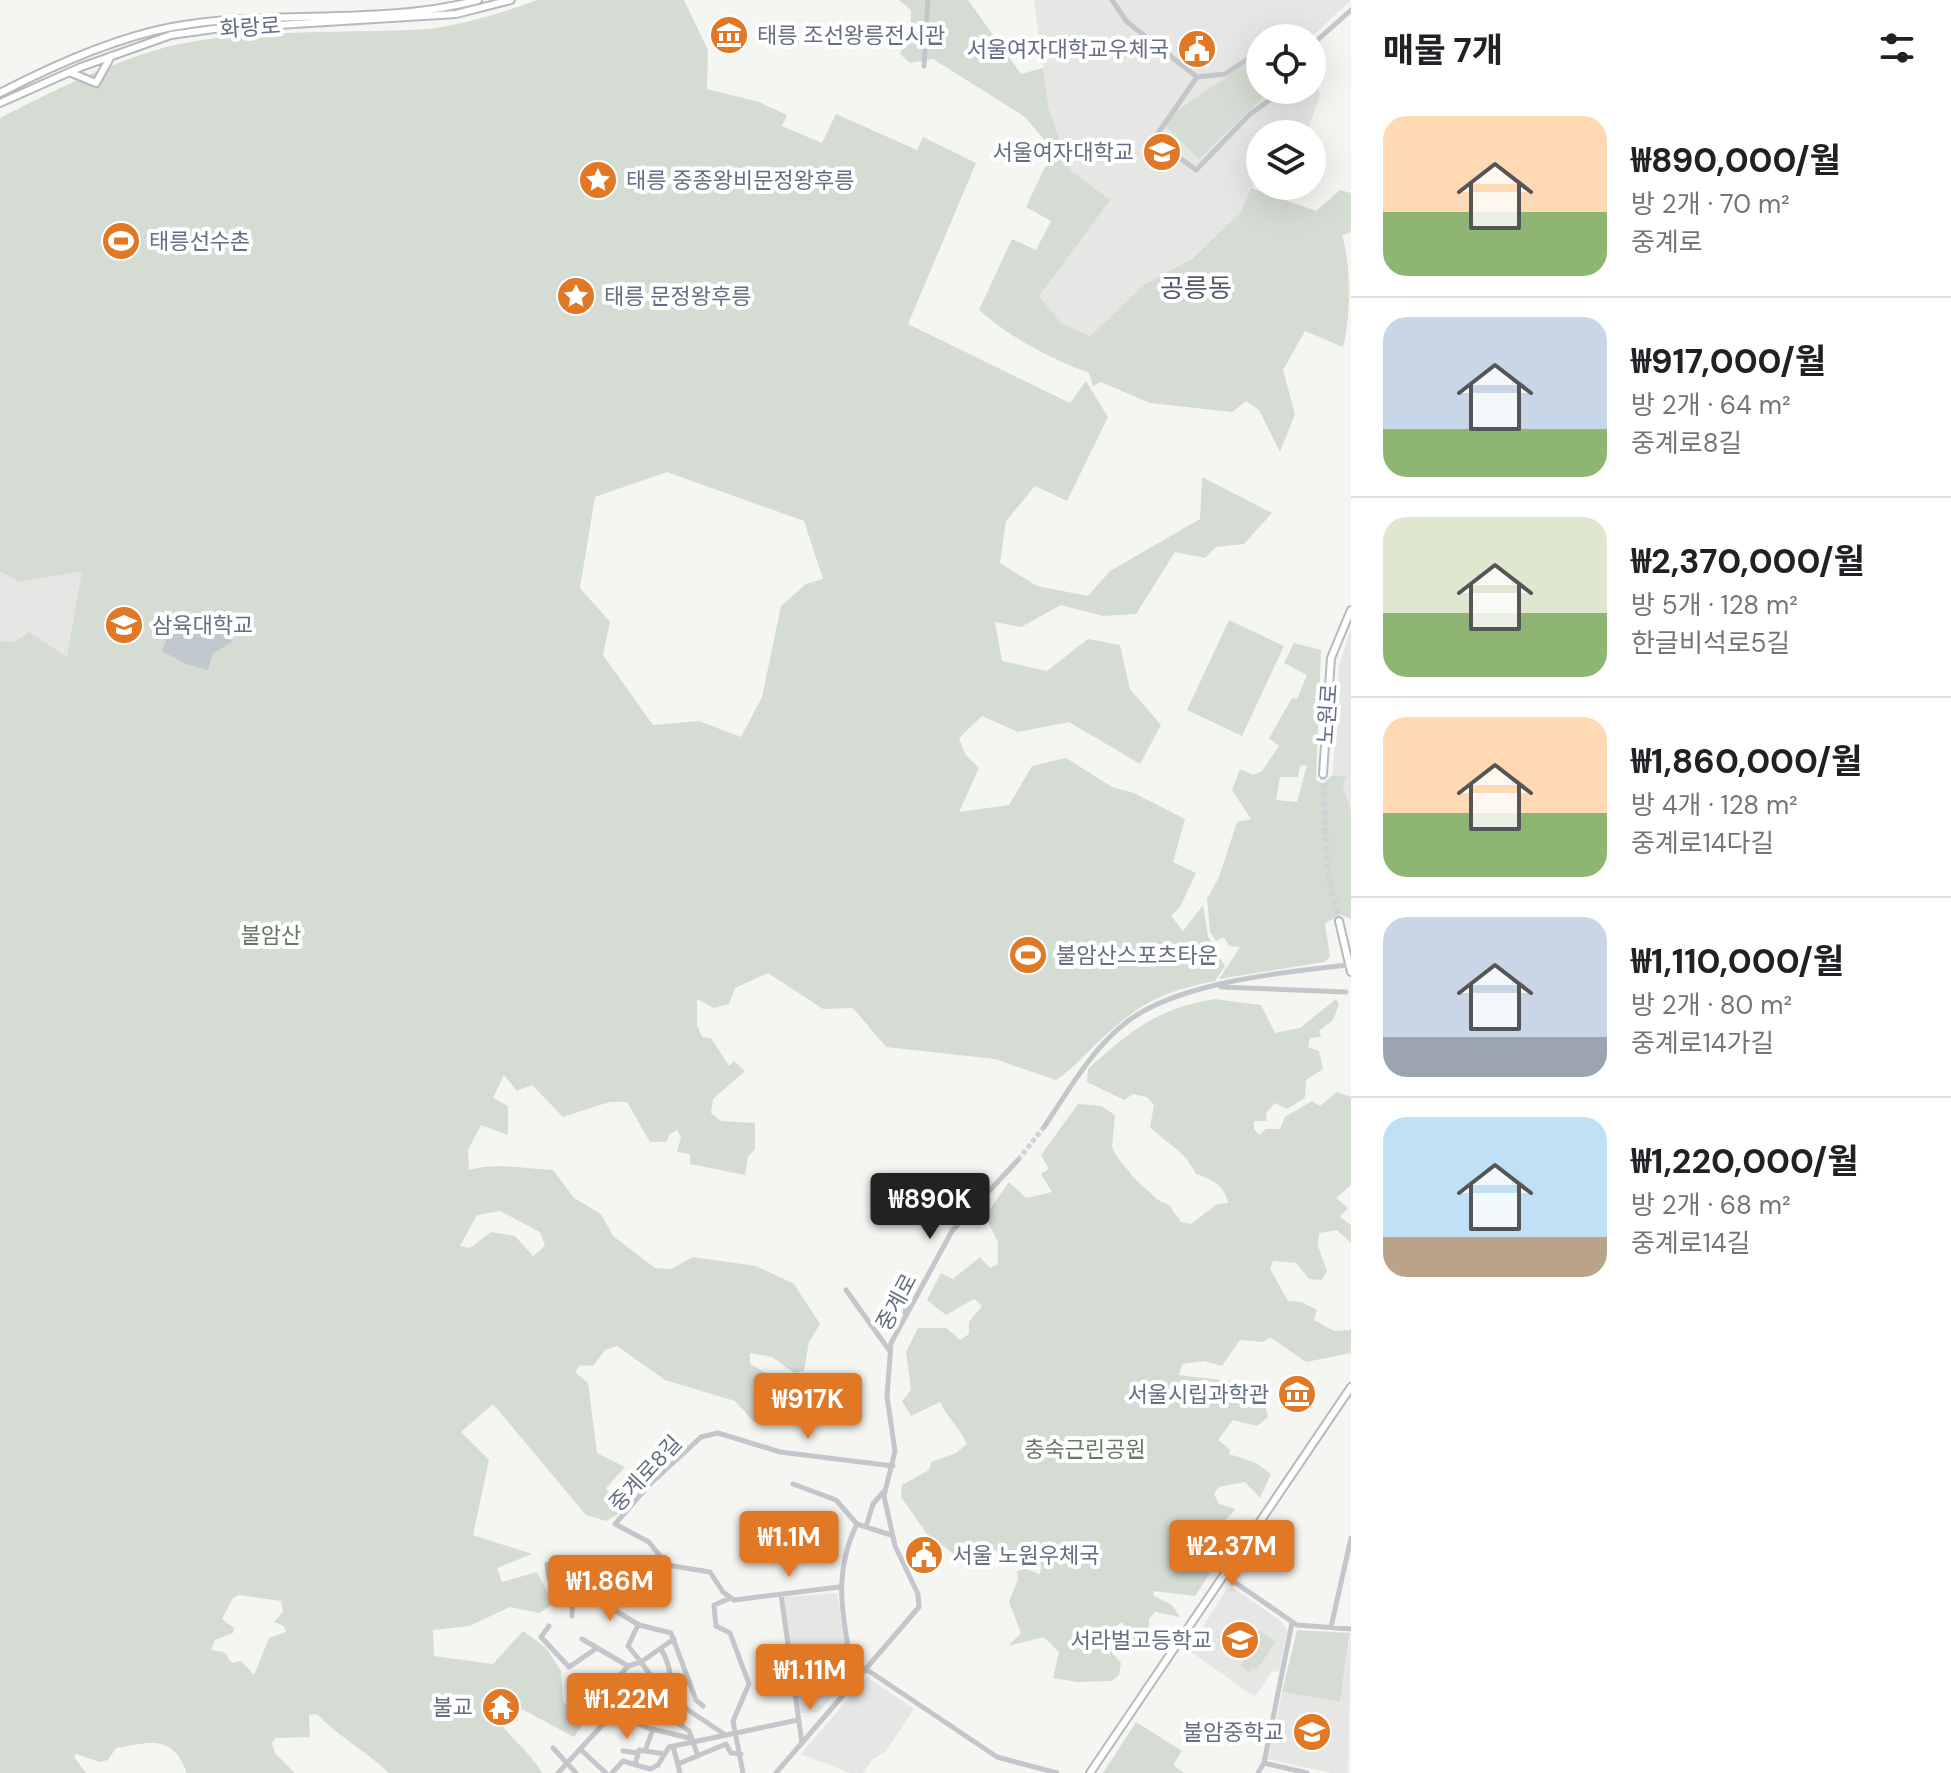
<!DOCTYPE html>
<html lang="ko">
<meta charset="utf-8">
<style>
body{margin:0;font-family:"DM Sans","Noto Sans KR",sans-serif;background:#f6f6f6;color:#202124;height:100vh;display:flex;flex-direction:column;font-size:30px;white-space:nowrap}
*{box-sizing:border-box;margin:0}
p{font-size:26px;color:#757577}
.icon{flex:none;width:44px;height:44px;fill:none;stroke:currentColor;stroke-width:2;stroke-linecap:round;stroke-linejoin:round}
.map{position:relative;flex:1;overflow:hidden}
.side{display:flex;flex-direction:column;background:#fff;width:600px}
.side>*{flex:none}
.fabs{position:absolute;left:1246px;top:24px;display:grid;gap:16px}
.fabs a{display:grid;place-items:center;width:80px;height:80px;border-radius:50%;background:#fff;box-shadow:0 8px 32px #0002;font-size:40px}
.price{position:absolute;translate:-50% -68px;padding:0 18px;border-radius:8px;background:#e17826;color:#fff;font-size:26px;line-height:52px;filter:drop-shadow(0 2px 4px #0008)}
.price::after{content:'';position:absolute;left:50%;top:48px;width:24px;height:18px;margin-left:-12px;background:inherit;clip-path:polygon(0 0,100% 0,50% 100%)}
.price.active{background:#222;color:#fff}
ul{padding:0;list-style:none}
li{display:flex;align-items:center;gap:24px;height:200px;padding:0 32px}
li+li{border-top:2px solid #e0e0e0}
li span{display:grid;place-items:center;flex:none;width:224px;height:160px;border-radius:24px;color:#555}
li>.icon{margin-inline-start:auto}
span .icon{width:96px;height:96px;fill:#fffc;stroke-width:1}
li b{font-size:34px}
h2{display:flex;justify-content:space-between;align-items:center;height:96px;padding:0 32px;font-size:34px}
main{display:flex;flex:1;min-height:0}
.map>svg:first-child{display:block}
</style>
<main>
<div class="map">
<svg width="1351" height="1773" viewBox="0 0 1351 1773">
<rect width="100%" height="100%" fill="#f5f6f2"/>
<path fill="#e6e6e5" d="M 1034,0 L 1351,0 L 1310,38 L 1260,38 L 1260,90 L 1312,90 L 1312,78 L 1320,94 L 1310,125 L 1301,134 L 1260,134 L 1260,171 L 1241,212 L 1190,259 L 1145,284 L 1090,336 L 1061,323 L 1038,296 L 1109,200 L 1070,170 L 1049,109 Z
M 0,547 L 254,616 L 209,685 L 33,651 L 0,676 Z
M 1351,628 L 1351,887 L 1331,801 L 1339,666 Z
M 1233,1588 L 1281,1621 L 1287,1630 L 1279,1672 L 1272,1671 L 1255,1697 L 1188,1650 L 1227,1589 Z
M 837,1593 L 850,1675 L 819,1712 L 798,1713 L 783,1597 Z
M 1351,1633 L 1348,1773 L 1331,1773 L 1268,1759 L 1282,1692 L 1340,1702 Z
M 867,1677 L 914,1709 L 886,1751 L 872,1760 L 863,1773 L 850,1773 L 801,1754 Z"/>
<path fill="#d5dcd3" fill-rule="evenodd" d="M 537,0 L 684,0 L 708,50 L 707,89 L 759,102 L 787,115 L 782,126 L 822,143 L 836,114 L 917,150 L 923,137 L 976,163 L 908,324 L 1070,403 L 1086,381 L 1108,417 L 1067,501 L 1035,486 L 1006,521 L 1000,563 L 1037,586 L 1088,596 L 1110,571 L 1200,519 L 1202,477 L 1272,513 L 1244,544 L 1216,547 L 1205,558 L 1175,552 L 1136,614 L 1103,616 L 1061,605 L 1021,627 L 995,622 L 1002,661 L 1047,671 L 1088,639 L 1120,645 L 1130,689 L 1161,725 L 1140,764 L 1069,722 L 1018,732 L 982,716 L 959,738 L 965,754 L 979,768 L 959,812 L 1009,805 L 1032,766 L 1066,758 L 1112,787 L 1134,793 L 1185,819 L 1173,862 L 1196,873 L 1180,907 L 1171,916 L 1183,931 L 1203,905 L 1208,936 L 1225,966 L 1215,981 C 1160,992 1137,1005 1097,1043 C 1083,1056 1072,1070 1056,1080 L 995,1059 L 886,1047 L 853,1008 L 823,1009 L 768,973 L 735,988 L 729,1004 L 714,1008 L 697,999 L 697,1025 L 702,1037 L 711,1038 L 729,1066 L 734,1061 L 745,1071 L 713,1099 L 711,1113 L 721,1121 L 755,1123 L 755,1149 L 748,1157 L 745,1175 L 690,1164 L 690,1154 L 677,1152 L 681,1137 L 677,1130 L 670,1134 L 666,1142 L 650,1142 L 627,1102 L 609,1102 L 563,1117 L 532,1085 L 517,1091 L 504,1075 L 493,1098 L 508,1106 L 508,1135 L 481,1125 L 468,1150 L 469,1170 C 497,1162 523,1169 553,1170 L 574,1198 L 601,1214 L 613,1236 L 655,1268 L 671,1269 L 693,1257 L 756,1266 L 794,1284 L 820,1324 L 809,1342 L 804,1371 L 794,1373 L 772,1357 L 750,1353 L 750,1364 L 784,1383 L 792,1401 L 782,1409 L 785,1417 L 754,1422 L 735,1401 L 665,1380 L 617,1346 L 605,1350 L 593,1366 L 580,1365 L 575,1372 L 588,1383 L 597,1453 L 625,1467 L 606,1488 L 620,1513 L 606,1521 L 586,1515 L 493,1404 L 461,1432 L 489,1460 L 473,1535 L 532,1554 L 497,1568 L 502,1582 L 537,1572 L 553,1604 L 539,1613 L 510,1607 L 469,1626 L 433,1630 L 434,1656 L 493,1664 L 523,1631 L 546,1648 L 561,1671 L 563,1701 L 582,1726 L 574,1737 L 514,1705 L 509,1699 L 490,1706 C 501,1732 528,1748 542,1773 L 389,1773 C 366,1751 339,1737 317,1714 L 309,1715 L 310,1737 L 276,1738 L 272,1743 L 275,1753 L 295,1773 L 187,1773 C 172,1734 151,1742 116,1748 L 108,1760 L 100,1762 L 76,1754 L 74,1757 L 86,1773 L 0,1773 L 0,641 L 14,642 L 29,632 L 67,657 L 82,571 L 19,582 L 0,571 L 0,118 C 46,94 114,61 163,48 C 237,29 335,33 413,30 C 449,29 503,13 537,0 ZM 667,472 L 804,521 L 823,579 L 806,584 L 781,606 L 762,697 L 741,737 L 699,721 L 653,725 L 603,655 L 610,622 L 580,588 L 595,497 ZM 500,1211 L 540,1232 L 545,1246 L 533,1256 L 515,1236 L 491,1232 L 470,1248 L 460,1246 L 477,1215 ZM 239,1595 L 281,1601 L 283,1612 L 274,1622 L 284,1626 L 286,1632 L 269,1638 L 254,1675 L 241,1661 L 232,1663 L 224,1652 L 211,1650 L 215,1640 L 233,1633 L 234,1628 L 222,1619 L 233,1598 Z
M 899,0 L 968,0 L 1021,74 L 1043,68 L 1049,109 L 1070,170 L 1110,200 L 1039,296 L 1061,323 L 1090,336 L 1145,284 L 1191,259 L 1241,212 L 1251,188 L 1316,211 L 1340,190 L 1351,193 L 1351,232 L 1342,235 C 1351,262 1351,318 1343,347 L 1305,331 L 1283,370 L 1295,414 L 1280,452 L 1259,410 L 1246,401 L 1232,412 L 1150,403 L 1101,382 L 1093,386 L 1089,373 C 1049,358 1011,338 979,310 L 1012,239 L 1036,250 L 1051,221 L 1026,207 L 1053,150 L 1025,117 L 933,59 L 910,63 L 900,54 L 911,28 L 911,10 Z
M 1258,55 L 1260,90 L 1278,90 L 1260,100 L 1199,159 L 1161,122 Z
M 1229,620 L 1284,646 L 1242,736 L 1187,710 Z
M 1294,643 L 1321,650 L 1316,780 L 1323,784 L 1331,776 L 1346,776 L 1343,787 L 1351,809 L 1351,919 L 1341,915 L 1325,923 L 1330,957 L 1324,962 L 1219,979 L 1240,947 L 1229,946 L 1224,937 L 1216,941 L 1210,932 L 1207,899 L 1219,877 L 1237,822 L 1251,819 L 1232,790 L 1240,769 L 1253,775 L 1262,771 L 1279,746 L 1269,738 L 1292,698 L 1297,699 L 1307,675 L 1284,663 ZM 1307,765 L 1297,802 L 1276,800 L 1280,777 L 1298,777 L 1300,766 Z
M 1214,999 L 1261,1005 L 1275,1033 L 1300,1028 L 1336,999 L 1339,1005 L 1333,1020 L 1319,1031 L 1321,1037 L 1310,1038 L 1308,1047 L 1319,1051 L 1323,1069 L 1306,1080 L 1305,1098 L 1287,1109 L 1275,1103 L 1266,1113 L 1267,1121 L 1254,1121 L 1254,1129 L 1259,1135 L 1266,1129 L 1280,1129 L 1285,1117 L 1312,1101 L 1320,1106 L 1337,1092 L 1351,1097 L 1351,1185 L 1336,1198 L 1348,1208 L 1340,1217 L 1351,1225 L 1351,1243 L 1337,1230 L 1319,1233 L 1318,1246 L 1327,1271 L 1322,1280 L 1309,1279 L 1296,1263 L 1273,1261 L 1270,1269 L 1288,1301 L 1301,1302 L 1317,1310 L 1314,1320 L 1334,1331 L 1351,1330 L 1351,1353 L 1306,1362 L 1270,1337 L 1263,1342 L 1240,1340 L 1222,1366 L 1204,1361 L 1182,1364 L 1179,1375 L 1239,1382 L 1266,1409 L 1268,1417 L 1257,1426 L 1233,1420 L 1218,1440 L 1230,1450 L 1229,1454 L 1256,1463 L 1271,1474 L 1260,1498 L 1245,1482 L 1219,1487 L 1214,1494 L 1219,1504 L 1236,1509 L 1221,1524 L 1234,1537 L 1195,1596 L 1153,1591 L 1154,1596 L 1172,1605 L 1180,1617 L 1155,1612 L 1149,1619 L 1149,1629 L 1167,1636 L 1165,1644 L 1158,1648 L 1135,1641 L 1122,1622 L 1109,1630 L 1117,1648 L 1113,1654 L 1121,1663 L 1119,1675 L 1112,1681 L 1077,1682 L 1053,1678 L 1059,1652 L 1044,1637 L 1008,1646 L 1021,1633 L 1009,1602 L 1018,1579 L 1017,1571 L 1026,1569 L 1040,1574 L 1041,1567 L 1036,1558 L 1024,1554 L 1014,1562 L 989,1547 L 955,1555 L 927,1534 L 901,1497 L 902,1485 L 929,1470 L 931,1462 L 956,1453 L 967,1444 C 959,1427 948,1418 940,1402 L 911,1416 L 902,1401 L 911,1390 L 906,1352 L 918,1328 L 946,1328 L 960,1340 L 969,1334 L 969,1322 L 982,1306 L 974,1299 L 946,1315 L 927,1300 L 941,1273 L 953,1279 L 980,1257 L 990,1268 L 998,1264 L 998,1242 L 985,1216 L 1009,1182 L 1026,1198 L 1052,1192 L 1041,1174 L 1049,1169 L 1041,1155 L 1078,1104 L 1101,1106 L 1115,1115 L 1112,1146 L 1115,1154 L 1134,1178 L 1158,1200 L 1169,1205 L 1181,1222 L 1191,1224 L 1217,1204 L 1228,1203 C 1225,1186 1212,1179 1196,1174 C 1185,1151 1167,1144 1150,1127 L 1154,1105 L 1147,1097 L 1133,1094 L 1124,1100 L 1087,1082 L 1088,1069 C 1131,1030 1157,1009 1214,999 Z
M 1259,1630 L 1276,1642 L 1257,1669 L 1253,1667 L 1249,1672 L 1240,1666 L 1244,1661 L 1240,1658 Z
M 1297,1630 L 1350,1633 L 1340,1702 L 1282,1692 Z
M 1136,1722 L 1182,1751 L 1173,1765 L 1184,1773 L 1103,1773 Z"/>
<path fill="#c0c7ce" d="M 213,619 L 226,629 L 232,642 L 213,653 L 208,670 L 186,664 L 162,651 L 173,623 Z"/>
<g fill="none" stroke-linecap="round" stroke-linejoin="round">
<path stroke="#d1d4d6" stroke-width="5" stroke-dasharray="5 2.5" stroke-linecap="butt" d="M 1018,1160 L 1044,1127"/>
<path stroke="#d1d4d6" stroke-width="6" stroke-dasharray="6 3" stroke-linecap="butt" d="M 1323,774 L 1327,871 L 1339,921"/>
<defs>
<path id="major" d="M 69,72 L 96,83 L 111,56
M 0,93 C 52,66 114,38 172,27 C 270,9 382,26 478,0
M 0,103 L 81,67 L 171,35 L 214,29 L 456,14 L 511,0
M 1323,774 L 1331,658 L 1351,610
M 1339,921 L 1351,972
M 1090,1773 L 1351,1387"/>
</defs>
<use href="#major" stroke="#b6b9be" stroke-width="10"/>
<path stroke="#c3c6ca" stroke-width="5" d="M 1112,0 L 1127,22 L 1197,77 L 1225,74 L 1260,51
M 1312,45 L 1351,10
M 924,66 L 928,0
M 1197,77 L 1154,139 L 1196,170 L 1250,114 L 1284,90
M 1221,987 L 1346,992
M 1044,1127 C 1069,1090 1092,1048 1128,1021 C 1180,982 1285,972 1349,965
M 846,1290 L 889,1350
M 905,1313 L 910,1283
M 793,1484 L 836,1500 L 857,1524 L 891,1535
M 866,1527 L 873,1504 L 885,1490
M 547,1564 C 549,1585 552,1590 573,1597 L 572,1616
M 1224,1575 L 1297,1625 L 1351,1629
M 552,1585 L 576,1587 L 639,1625 L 671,1633 L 696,1700 L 703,1706
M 839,1587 L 734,1600 L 723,1592 L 710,1572 L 667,1565 L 649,1542 L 615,1524 L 648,1486 L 701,1437 L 718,1433 L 780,1452 L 893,1466
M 781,1595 L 802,1743
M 731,1598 L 714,1605 L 716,1626 L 730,1633 L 749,1684 L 733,1721 L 743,1773
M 638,1625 L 628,1646 L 641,1662 L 674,1639
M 549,1626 L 541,1637 L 569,1667 L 597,1648
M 1331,1627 L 1351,1538
M 582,1639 L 628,1666
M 661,1649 C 671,1664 670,1681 675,1699
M 866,1669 L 997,1757 L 1057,1773
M 854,1681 C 845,1624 830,1579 857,1524
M 619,1687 L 615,1681 L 628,1666 L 641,1662 L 663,1693 L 724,1734
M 672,1689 L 689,1682
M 635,1692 L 653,1683
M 626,1717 L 648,1728 L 689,1738
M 673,1746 L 680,1773
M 553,1748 L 576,1773
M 580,1749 L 606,1773
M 623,1751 L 638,1753
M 645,1751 L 653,1729
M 645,1751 L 665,1754
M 1264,1763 L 1307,1773
M 678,1764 L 726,1744 L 731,1753 L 741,1754
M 635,1765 L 639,1750 L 645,1751
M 558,1773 L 606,1721 L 593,1713 L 593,1707 L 619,1687 C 642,1695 668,1716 689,1731 L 698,1756
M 612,1773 L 623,1761 L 650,1769 L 658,1765 L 669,1747 L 798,1720
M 776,1773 L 919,1607 L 918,1594 L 895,1546 L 884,1496 L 895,1451 L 887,1397 L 891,1343 L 952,1231 L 1018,1160
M 1258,1773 L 1264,1763 L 1292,1623"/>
<use href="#major" stroke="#fff" stroke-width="6"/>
</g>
<defs>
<symbol id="museum-disc" viewBox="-11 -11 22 22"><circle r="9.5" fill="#e17826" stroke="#fff"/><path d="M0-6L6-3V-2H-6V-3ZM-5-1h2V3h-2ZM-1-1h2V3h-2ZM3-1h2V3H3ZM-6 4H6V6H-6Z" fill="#fff"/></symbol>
<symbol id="civic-disc" viewBox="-11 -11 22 22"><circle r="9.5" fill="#e17826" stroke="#fff"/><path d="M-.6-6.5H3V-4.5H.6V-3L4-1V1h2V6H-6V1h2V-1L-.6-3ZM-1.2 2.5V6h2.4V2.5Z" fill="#fff"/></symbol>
<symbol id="university-disc" viewBox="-11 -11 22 22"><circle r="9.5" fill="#e17826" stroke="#fff"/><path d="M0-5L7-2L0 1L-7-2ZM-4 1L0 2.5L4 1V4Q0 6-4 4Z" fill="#fff"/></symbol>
<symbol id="sight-disc" viewBox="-11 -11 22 22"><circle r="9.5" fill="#e17826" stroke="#fff"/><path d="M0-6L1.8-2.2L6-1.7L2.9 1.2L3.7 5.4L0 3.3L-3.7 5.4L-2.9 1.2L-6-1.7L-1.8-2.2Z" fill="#fff"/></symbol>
<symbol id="stadium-disc" viewBox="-11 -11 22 22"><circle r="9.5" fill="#e17826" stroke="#fff"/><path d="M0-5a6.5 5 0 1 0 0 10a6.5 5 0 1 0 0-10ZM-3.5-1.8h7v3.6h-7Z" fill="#fff"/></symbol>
<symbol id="school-disc" viewBox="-11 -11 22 22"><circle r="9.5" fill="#e17826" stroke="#fff"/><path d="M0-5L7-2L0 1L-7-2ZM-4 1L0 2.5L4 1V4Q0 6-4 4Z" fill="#fff"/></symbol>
<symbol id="temple-disc" viewBox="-11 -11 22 22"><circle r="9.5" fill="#e17826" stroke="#fff"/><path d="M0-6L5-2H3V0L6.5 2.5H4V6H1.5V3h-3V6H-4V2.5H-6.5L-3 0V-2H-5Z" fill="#fff"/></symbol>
</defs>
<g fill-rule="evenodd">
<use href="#museum-disc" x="707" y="13" width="44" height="44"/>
<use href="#civic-disc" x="1175" y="27" width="44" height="44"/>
<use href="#university-disc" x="1140" y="130" width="44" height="44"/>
<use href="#sight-disc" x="576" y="158" width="44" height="44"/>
<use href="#stadium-disc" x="99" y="219" width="44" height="44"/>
<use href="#sight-disc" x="554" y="274" width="44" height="44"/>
<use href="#university-disc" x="102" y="603" width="44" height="44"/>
<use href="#stadium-disc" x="1006" y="933" width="44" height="44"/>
<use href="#museum-disc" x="1275" y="1372" width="44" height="44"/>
<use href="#civic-disc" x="902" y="1533" width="44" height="44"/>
<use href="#school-disc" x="1218" y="1618" width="44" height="44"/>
<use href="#temple-disc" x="479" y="1685" width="44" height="44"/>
<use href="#school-disc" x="1290" y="1710" width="44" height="44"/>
</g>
<g text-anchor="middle" stroke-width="8" stroke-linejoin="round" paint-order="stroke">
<g font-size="22" fill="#656f83" stroke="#fff">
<text transform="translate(250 27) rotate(-4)" y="8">화랑로</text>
<text transform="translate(1327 714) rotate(-86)" y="8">노원로</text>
<text transform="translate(896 1302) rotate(-62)" y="8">중계로</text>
<text transform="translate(645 1473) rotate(-47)" y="8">중계로8길</text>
</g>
<g font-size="22" fill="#656f83" stroke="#fff" text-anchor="start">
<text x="757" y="43">태릉 조선왕릉전시관</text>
<text x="1169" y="57" text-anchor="end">서울여자대학교우체국</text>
<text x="1134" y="160" text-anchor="end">서울여자대학교</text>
<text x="626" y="188">태릉 중종왕비문정왕후릉</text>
<text x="149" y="249">태릉선수촌</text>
<text x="604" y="304">태릉 문정왕후릉</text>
<text x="152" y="633">삼육대학교</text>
<text x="1056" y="963">불암산스포츠타운</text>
<text x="1269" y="1402" text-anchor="end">서울시립과학관</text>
<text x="952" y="1563">서울 노원우체국</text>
<text x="1212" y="1648" text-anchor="end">서라벌고등학교</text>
<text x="473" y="1715" text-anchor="end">불교</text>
<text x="1284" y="1740" text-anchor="end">불암중학교</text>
</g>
<g font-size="22" fill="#647a64" stroke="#fff">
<text x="271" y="943">불암산</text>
<text x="1085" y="1457">충숙근린공원</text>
</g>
<g font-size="26" fill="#535a68" stroke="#fff">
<text x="1196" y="297">공릉동</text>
</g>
</g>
</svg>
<div class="fabs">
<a><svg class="icon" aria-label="locate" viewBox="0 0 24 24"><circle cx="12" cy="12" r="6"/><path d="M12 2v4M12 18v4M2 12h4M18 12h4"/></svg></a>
<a><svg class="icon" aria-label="layers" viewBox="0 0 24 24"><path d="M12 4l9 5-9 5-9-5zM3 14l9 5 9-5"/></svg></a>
</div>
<b class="price active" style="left:930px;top:1241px">₩890K</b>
<b class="price" style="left:808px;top:1441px">₩917K</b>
<b class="price" style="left:789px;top:1579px">₩1.1M</b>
<b class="price" style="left:1232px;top:1588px">₩2.37M</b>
<b class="price" style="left:610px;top:1623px">₩1.86M</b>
<b class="price" style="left:810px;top:1712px">₩1.11M</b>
<b class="price" style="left:627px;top:1741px">₩1.22M</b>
</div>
<section class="side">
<h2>매물 7개<svg class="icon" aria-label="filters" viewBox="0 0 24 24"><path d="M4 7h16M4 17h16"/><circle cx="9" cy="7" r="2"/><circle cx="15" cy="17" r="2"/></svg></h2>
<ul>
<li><span style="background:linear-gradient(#ffd9b3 60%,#8fb573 0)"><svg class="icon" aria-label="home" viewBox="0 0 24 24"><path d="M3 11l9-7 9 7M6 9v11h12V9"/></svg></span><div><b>₩890,000/월</b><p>방 2개 · 70 m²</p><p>중계로</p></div></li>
<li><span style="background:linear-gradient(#c9d6e8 70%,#8fb573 0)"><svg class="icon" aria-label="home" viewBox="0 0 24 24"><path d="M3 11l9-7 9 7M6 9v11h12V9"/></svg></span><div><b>₩917,000/월</b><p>방 2개 · 64 m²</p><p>중계로8길</p></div></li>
<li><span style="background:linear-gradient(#dfe7d0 60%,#8fb573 0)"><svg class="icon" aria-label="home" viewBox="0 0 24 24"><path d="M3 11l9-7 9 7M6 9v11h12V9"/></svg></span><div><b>₩2,370,000/월</b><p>방 5개 · 128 m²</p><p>한글비석로5길</p></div></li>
<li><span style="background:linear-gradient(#ffd9b3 60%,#8fb573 0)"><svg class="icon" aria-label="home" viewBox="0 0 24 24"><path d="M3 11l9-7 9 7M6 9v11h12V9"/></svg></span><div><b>₩1,860,000/월</b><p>방 4개 · 128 m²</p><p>중계로14다길</p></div></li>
<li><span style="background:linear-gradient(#c9d6e8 75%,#9aa5b1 0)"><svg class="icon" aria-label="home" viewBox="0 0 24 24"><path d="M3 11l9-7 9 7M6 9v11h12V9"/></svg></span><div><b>₩1,110,000/월</b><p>방 2개 · 80 m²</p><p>중계로14가길</p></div></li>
<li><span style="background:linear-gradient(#bfe0f5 75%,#b9a48a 0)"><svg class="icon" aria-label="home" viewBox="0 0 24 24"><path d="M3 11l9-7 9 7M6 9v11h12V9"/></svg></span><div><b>₩1,220,000/월</b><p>방 2개 · 68 m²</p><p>중계로14길</p></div></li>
</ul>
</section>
</main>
